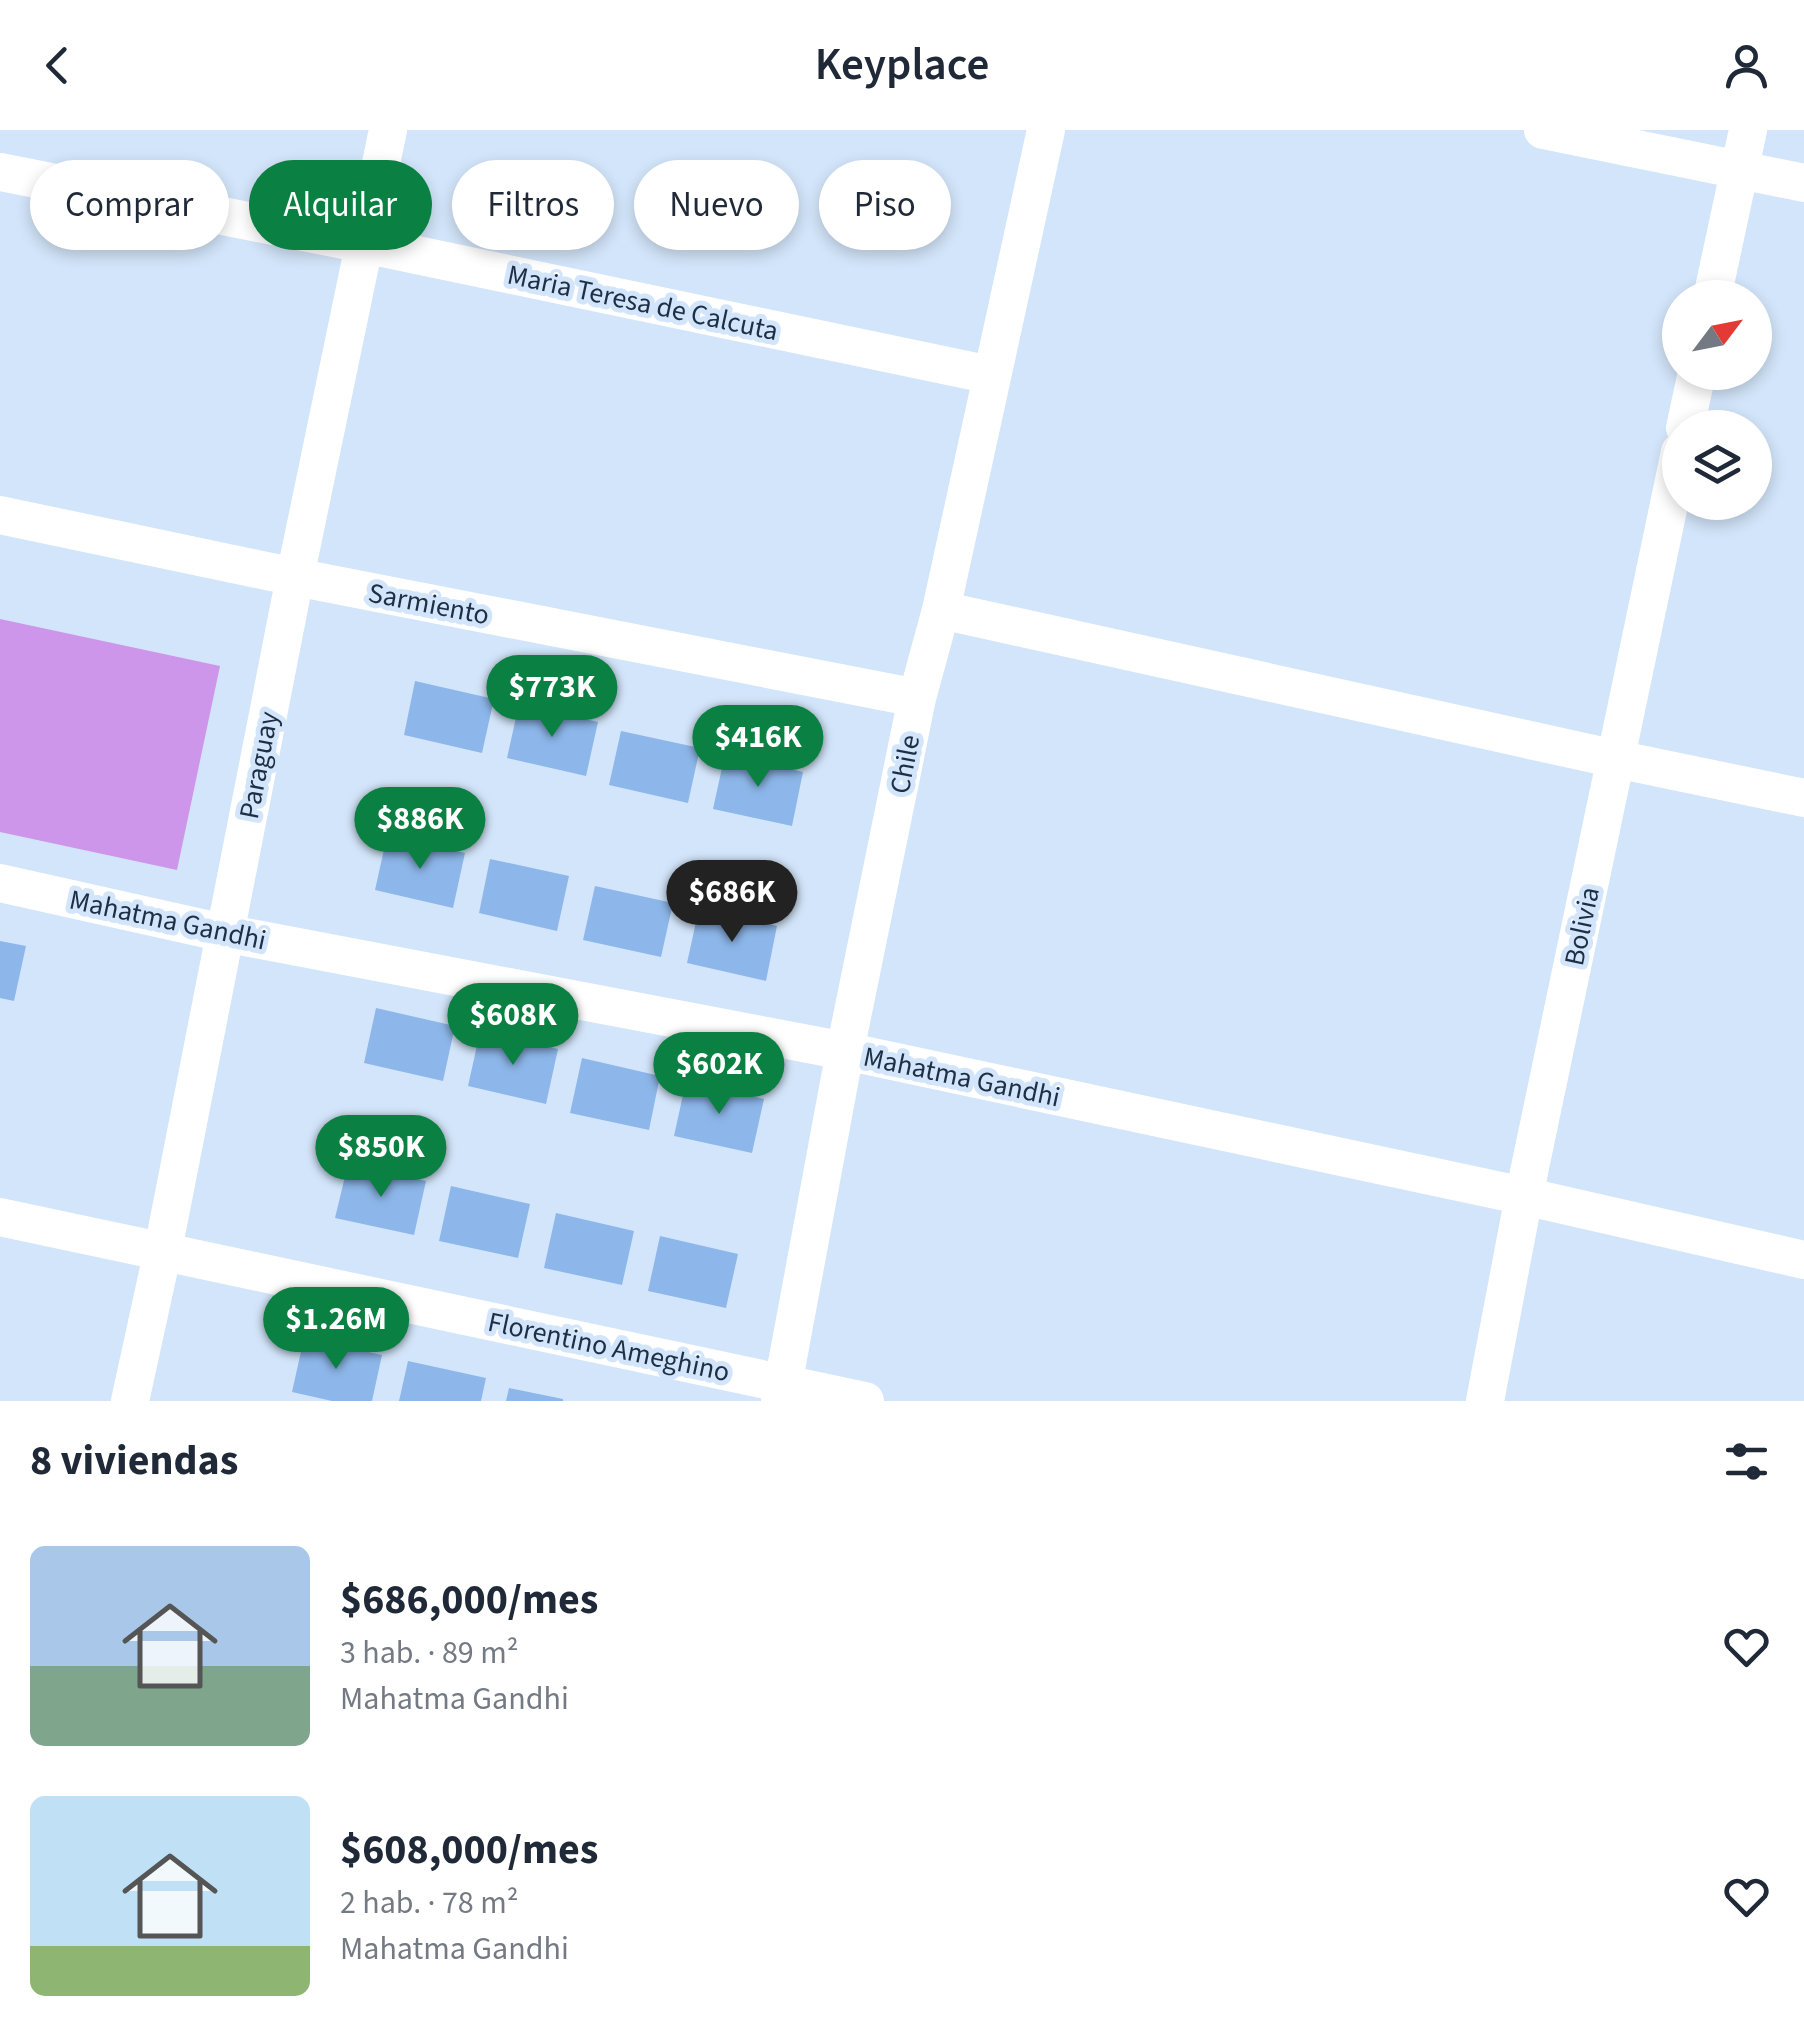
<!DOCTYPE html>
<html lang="es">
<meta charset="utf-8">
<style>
body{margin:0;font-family:"Source Sans 3",sans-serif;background:#f2f2f3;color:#1f2937;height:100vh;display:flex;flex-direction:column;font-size:38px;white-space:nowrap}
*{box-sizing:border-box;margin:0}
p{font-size:32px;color:#747a83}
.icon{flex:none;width:55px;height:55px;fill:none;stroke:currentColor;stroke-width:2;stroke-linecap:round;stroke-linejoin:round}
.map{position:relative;height:1271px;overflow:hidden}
.drawer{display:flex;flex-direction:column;background:#fff;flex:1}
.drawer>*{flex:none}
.banner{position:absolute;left:30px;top:30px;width:1000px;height:90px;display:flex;gap:20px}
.needle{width:65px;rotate:58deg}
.controls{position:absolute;left:1662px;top:150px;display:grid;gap:20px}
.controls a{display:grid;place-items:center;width:110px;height:110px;border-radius:50%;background:#fff;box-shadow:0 5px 15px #0003;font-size:50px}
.price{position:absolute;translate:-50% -85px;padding:0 22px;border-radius:35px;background:#0b8043;color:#fff;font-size:32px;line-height:65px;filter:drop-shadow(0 2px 5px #0008)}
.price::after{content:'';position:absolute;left:50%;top:60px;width:30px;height:22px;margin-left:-15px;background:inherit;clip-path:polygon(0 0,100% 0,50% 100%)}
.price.selected{background:#222;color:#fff}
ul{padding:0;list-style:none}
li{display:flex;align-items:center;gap:30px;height:250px;padding:0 30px}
li span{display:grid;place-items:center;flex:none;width:280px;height:200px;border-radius:15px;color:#555}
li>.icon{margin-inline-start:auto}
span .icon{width:120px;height:120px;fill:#fffc;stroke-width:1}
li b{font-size:42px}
h2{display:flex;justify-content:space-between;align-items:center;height:120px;padding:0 30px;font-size:42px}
.chip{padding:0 35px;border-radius:45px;background:#fff;box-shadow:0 5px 15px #0003;font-size:35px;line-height:90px}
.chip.selected{background:#0b8043;color:#fff}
header{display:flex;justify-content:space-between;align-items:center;height:130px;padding:0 30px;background:#fff;font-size:45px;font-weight:600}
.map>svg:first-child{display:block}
</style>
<header><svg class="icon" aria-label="back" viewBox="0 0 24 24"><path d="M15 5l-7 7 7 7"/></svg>Keyplace<svg class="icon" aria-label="person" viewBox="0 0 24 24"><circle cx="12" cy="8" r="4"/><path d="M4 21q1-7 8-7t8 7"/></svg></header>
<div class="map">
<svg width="1804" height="1271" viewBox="0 0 1804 1271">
<rect width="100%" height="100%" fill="#d3e5fa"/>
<path fill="#cd96ea" d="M 0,489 L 220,536 L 177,740 L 0,702 Z"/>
<path fill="#8db7ea" d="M 415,551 L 494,569 L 482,623 L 404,605 Z
M 519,574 L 598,592 L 586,646 L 507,628 Z
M 621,601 L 700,618 L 688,673 L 609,655 Z
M 725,624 L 803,642 L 792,696 L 713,679 Z
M 387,706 L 465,723 L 453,778 L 375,760 Z
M 490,729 L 569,746 L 557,801 L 479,783 Z
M 595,756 L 673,773 L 661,827 L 583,810 Z
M 699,778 L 777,796 L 766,851 L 687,833 Z
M 0,811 L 26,816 L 14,871 L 0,868 Z
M 376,878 L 455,896 L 443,951 L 364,933 Z
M 480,902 L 558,919 L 546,974 L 468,956 Z
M 582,928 L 660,946 L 649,1000 L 570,983 Z
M 686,951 L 764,969 L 752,1023 L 674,1006 Z
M 348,1034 L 426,1051 L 414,1105 L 335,1088 Z
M 451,1056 L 530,1074 L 518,1128 L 439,1111 Z
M 556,1083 L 634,1101 L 622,1155 L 544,1138 Z
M 660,1106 L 738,1124 L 726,1178 L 648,1161 Z
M 304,1208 L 382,1225 L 372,1271 L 332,1271 L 292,1262 Z
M 408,1231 L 486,1248 L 481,1271 L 399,1271 Z
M 509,1258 L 563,1269 L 563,1271 L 506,1271 Z"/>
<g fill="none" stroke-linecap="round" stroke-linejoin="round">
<path stroke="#fff" stroke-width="38" d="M 1543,0 L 1804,53
M 0,42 L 364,114 L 991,245
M 1712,168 L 1748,0
M 1685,298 L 1697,242
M 0,385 L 295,447 L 917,568
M 941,480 L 1616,629 L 1804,668
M 0,753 L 224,803 L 845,921 L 1524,1066 L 1804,1130
M 0,1087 L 865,1271
M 130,1271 L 163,1120 L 295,447 L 388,0
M 780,1271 L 845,921 L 917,568 L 941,480 L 1046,0
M 1485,1271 L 1524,1066 L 1680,322"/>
</g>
<g text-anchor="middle" stroke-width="10" stroke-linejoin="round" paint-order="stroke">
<g font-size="28" fill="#1e2f44" stroke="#d3e5fa">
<text transform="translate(643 172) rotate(12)" y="10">Maria Teresa de Calcuta</text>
<text transform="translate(429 473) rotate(11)" y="10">Sarmiento</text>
<text transform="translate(904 634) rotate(-79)" y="10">Chile</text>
<text transform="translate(258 635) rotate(-79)" y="10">Paraguay</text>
<text transform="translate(168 789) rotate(12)" y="10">Mahatma Gandhi</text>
<text transform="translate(1581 796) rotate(-78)" y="10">Bolivia</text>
<text transform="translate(962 946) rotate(12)" y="10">Mahatma Gandhi</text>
<text transform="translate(609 1216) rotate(12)" y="10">Florentino Ameghino</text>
</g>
</g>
</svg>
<div class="controls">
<a><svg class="needle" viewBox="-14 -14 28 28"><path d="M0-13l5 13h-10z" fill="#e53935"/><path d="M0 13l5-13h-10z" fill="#747a83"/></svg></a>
<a><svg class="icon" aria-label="layers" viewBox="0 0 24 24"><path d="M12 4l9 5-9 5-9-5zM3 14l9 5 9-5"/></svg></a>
</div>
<b class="price" style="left:552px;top:610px">$773K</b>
<b class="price" style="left:758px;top:660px">$416K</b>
<b class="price" style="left:420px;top:742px">$886K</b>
<b class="price selected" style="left:732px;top:815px">$686K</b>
<b class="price" style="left:513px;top:938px">$608K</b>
<b class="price" style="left:719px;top:987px">$602K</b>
<b class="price" style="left:381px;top:1070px">$850K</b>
<b class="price" style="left:336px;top:1242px">$1.26M</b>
<div class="banner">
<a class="chip">Comprar</a>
<a class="chip selected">Alquilar</a>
<a class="chip">Filtros</a>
<a class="chip">Nuevo</a>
<a class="chip">Piso</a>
</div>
</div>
<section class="drawer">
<h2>8 viviendas<svg class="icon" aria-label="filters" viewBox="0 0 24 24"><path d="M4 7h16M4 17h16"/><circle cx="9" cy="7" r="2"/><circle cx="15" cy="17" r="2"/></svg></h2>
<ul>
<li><span style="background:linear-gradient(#a9c7e8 60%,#7fa58c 0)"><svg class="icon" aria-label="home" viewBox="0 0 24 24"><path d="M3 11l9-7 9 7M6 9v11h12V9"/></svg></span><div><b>$686,000/mes</b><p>3 hab. · 89 m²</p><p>Mahatma Gandhi</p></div><svg class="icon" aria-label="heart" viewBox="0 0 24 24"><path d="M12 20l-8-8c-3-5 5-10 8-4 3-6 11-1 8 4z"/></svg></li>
<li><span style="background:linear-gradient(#bfe0f5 75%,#8fb573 0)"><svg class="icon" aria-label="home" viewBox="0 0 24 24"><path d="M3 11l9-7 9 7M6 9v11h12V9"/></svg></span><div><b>$608,000/mes</b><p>2 hab. · 78 m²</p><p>Mahatma Gandhi</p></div><svg class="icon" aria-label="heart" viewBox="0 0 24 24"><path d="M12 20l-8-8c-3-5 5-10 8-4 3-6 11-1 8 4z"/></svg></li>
</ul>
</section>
